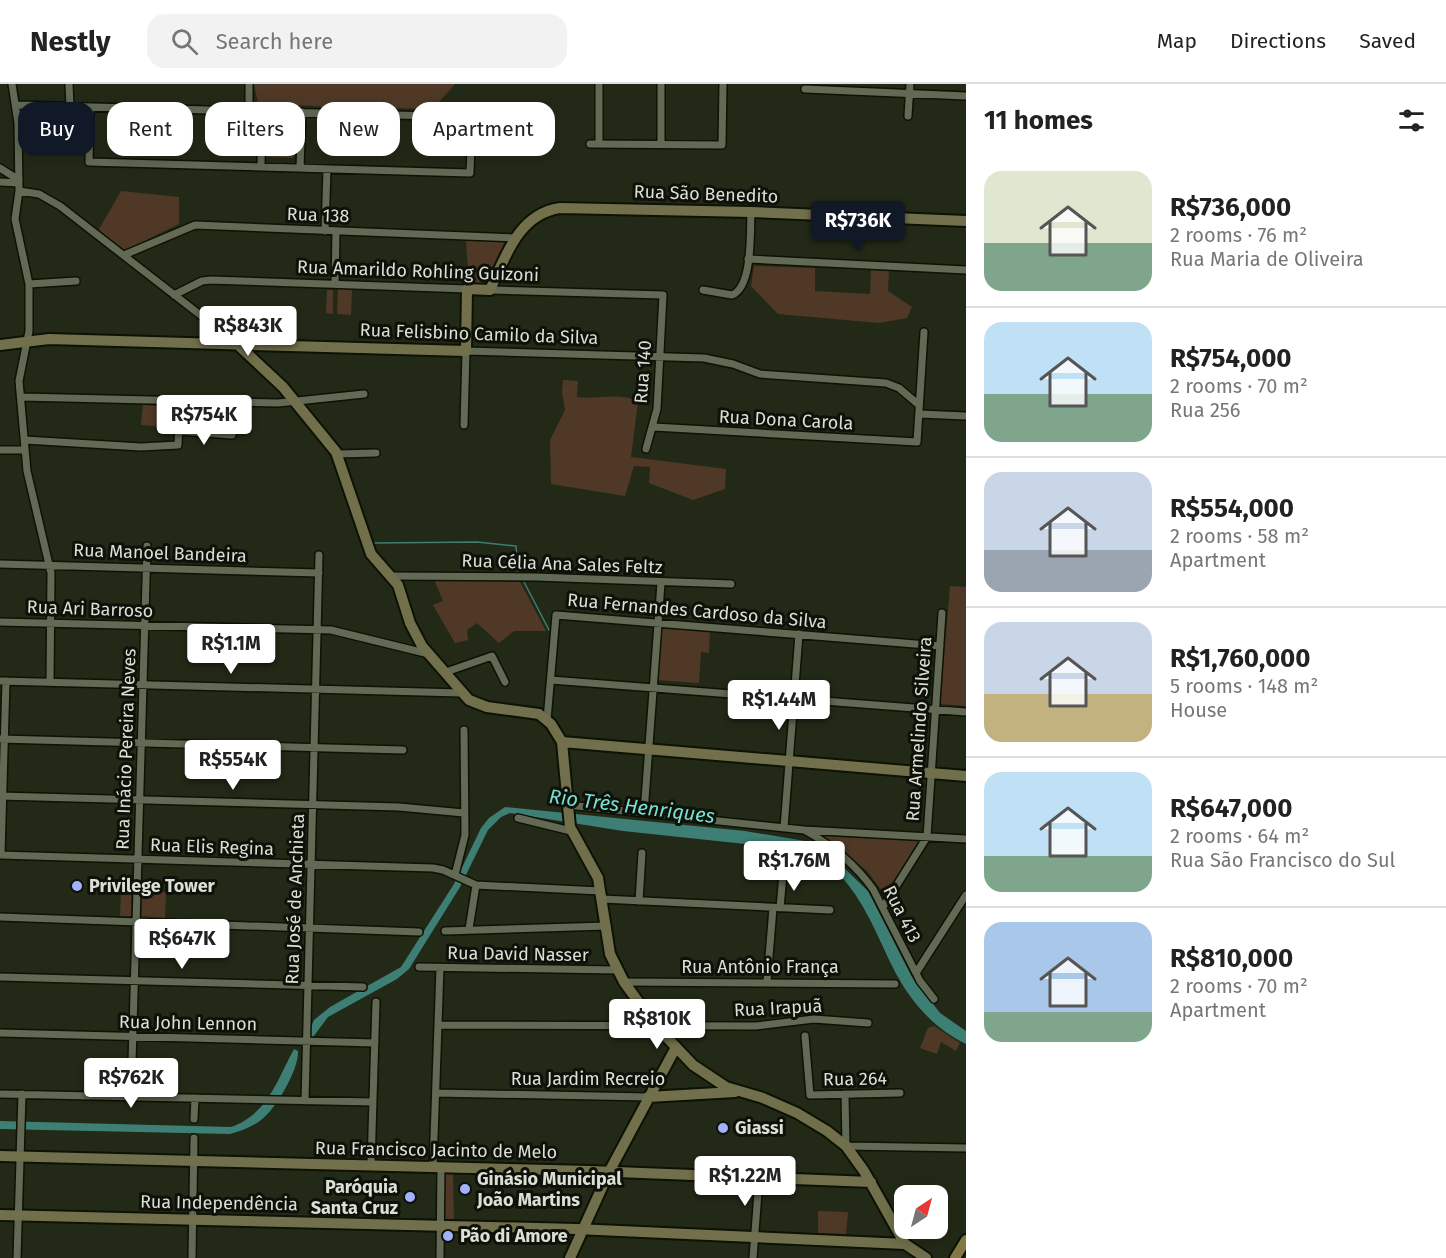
<!DOCTYPE html>
<meta charset="utf-8">
<style>
body{margin:0;font-family:"Fira Sans",sans-serif;background:#f2f2f2;color:#222;height:100vh;display:flex;flex-direction:column;font-size:22px;white-space:nowrap}
*{box-sizing:border-box;margin:0}
p{font-size:20px;color:#767676}
.icon{flex:none;width:33px;height:33px;fill:none;stroke:currentColor;stroke-width:2;stroke-linecap:round;stroke-linejoin:round}
.map{position:relative;flex:1;overflow:hidden}
.details{display:flex;flex-direction:column;background:#fff;width:480px}
.details>*{flex:none}
.guide{position:absolute;left:18px;top:18px;width:570px;height:54px;display:flex;gap:12px}
.needle{width:39px;rotate:36deg}
.controls{position:absolute;left:894px;top:1101px;display:grid;gap:12px}
.controls a{display:grid;place-items:center;width:54px;height:54px;border-radius:12px;background:#fff;box-shadow:0 3px 15px #0003;font-size:30px}
.price{position:absolute;translate:-50% -51px;padding:0 14px;border-radius:6px;background:#fff;color:#222;font-size:20px;line-height:39px;filter:drop-shadow(0 2px 3px #0008)}
.price::after{content:'';position:absolute;left:50%;top:36px;width:18px;height:14px;margin-left:-9px;background:inherit;clip-path:polygon(0 0,100% 0,50% 100%)}
.price.selected{background:#111827;color:#fff}
ul{padding:0;list-style:none}
li{display:flex;align-items:center;gap:18px;height:150px;padding:0 18px}
li+li{border-top:2px solid #e0e0e0}
li span{display:grid;place-items:center;flex:none;width:168px;height:120px;border-radius:18px;color:#555}
li>.icon{margin-inline-start:auto}
span .icon{width:72px;height:72px;fill:#fffc;stroke-width:1}
li b{font-size:26px}
h2{display:flex;justify-content:space-between;align-items:center;height:72px;padding:0 18px;font-size:26px}
.pill{padding:0 21px;border-radius:18px;background:#fff;box-shadow:0 3px 15px #0003;font-size:21px;line-height:54px}
.pill.selected{background:#111827;color:#fff}
header{display:flex;align-items:center;gap:36px;box-sizing:border-box;height:84px;padding:0 30px;background:#fff;border-bottom:2px solid #e0e0e0}
header strong{font-size:28px}
nav{display:flex;gap:33px;margin-inline-start:auto;font-size:21px}
.search{width:420px;height:54px;background:#f2f2f2;display:flex;align-items:center;gap:15px;box-sizing:border-box;padding:0 21px;border-radius:18px;color:#767676;font-size:22px}
main{display:flex;flex:1;min-height:0}
.map>svg:first-child{display:block}
</style>
<header>
<strong>Nestly</strong>
<div class="search"><svg class="icon" aria-label="search" viewBox="0 0 24 24"><circle cx="10" cy="10" r="6"/><path d="M15 15l6 6"/></svg>Search here</div>
<nav><a>Map</a><a>Directions</a><a>Saved</a></nav>
</header>
<main>
<div class="map">
<svg width="966" height="1174" viewBox="0 0 966 1174">
<rect width="100%" height="100%" fill="#232917"/>
<path fill="#4f3926" d="M 254,0 L 455,0 L 433,25 L 329,23 L 258,19 Z
M 271,39 L 296,42 L 297,68 L 293,74 L 269,73 L 266,71 L 265,45 Z
M 121,107 L 179,113 L 179,140 L 124,167 L 98,147 Z
M 466,154 L 509,156 L 488,202 L 466,201 C 470,184 466,171 466,154 Z
M 754,182 L 815,184 L 815,207 L 870,210 L 871,186 L 889,187 L 888,207 L 912,223 L 907,234 L 879,239 L 778,230 L 751,202 Z
M 338,205 L 352,206 L 351,231 L 337,230 Z
M 327,206 L 333,206 L 333,230 L 326,229 Z
M 563,296 L 578,297 L 577,313 C 599,316 617,308 638,317 L 631,373 L 726,385 L 725,405 L 693,416 L 649,399 L 650,383 L 634,382 L 625,412 L 551,400 L 550,356 L 565,326 L 562,308 Z
M 143,321 L 178,323 L 176,344 L 141,341 Z
M 434,495 L 520,498 L 546,547 L 514,547 L 499,559 L 477,539 L 467,546 L 468,556 L 455,559 L 433,521 L 443,517 Z
M 950,502 L 966,503 L 966,622 L 940,620 Z
M 661,542 L 710,545 L 709,569 L 701,568 L 699,599 L 657,596 Z
M 826,750 L 921,756 L 885,811 L 867,787 L 823,752 Z
M 121,807 L 131,807 L 131,832 L 120,832 Z
M 142,807 L 166,808 L 165,834 L 141,832 Z
M 934,942 L 960,959 L 956,967 L 941,958 L 937,970 L 920,964 L 928,944 Z
M 445,1089 L 453,1089 L 454,1139 L 444,1138 Z
M 818,1127 L 848,1128 L 846,1150 L 818,1149 Z"/>
<path fill="#3d7e75" d="M 505,723 L 745,747 L 811,758 L 841,781 L 868,807 L 912,893 L 940,929 L 966,947 L 966,960 C 937,946 914,922 898,893 C 872,845 854,776 791,765 L 623,747 L 510,729 L 501,733 L 488,746 L 460,803 L 409,885 L 397,895 L 328,933 L 313,953 L 308,950 L 314,936 L 330,923 L 401,883 L 454,800 L 481,744 L 489,734 Z
M 294,965 L 298,967 C 299,985 276,1025 261,1036 C 252,1043 241,1047 230,1050 L 0,1045 L 0,1037 L 231,1043 C 268,1030 277,996 294,965 Z"/>
<g fill="none" stroke-linecap="round" stroke-linejoin="round">
<path stroke="#3d7e75" stroke-width="1.5" d="M 374,459 L 477,458 L 516,462 L 518,489
M 524,498 L 549,546"/>
<defs>
<path id="street" d="M 12,0 L 18,39 L 19,107 L 15,135 L 29,200 L 29,247 L 19,297 L 27,387 L 51,489 L 50,598
M 69,0 L 70,23
M 661,0 L 661,60
M 805,5 L 966,12
M 16,21 L 472,33 L 470,89 L 89,78 L 90,23
M 249,27 L 249,0
M 908,32 L 910,0
M 590,60 L 722,61 L 723,0
M 599,60 L 599,0
M 261,83 L 262,27
M 0,84 L 19,96
M 300,84 L 302,28
M 0,98 L 19,99
M 19,107 L 39,110 L 60,122 L 235,258
M 325,147 L 327,85
M 124,171 L 195,141 L 516,154
M 748,175 L 966,186
M 29,200 L 76,197
M 335,200 L 336,147
M 490,206 L 663,211 L 657,325 L 646,365
M 703,206 L 732,211 C 753,203 750,147 751,128
M 174,211 L 202,197 L 211,196 L 467,205
M 22,313 L 278,319 L 364,310
M 919,330 L 966,332
M 464,341 L 466,267 L 704,274 L 733,280 L 760,290 L 886,299 L 899,304 L 919,321
M 654,343 L 917,358 L 924,248
M 179,347 L 232,351
M 25,356 L 141,363 L 178,361 L 180,318
M 0,366 L 25,366
M 337,370 L 376,369
M 0,480 L 319,489
M 392,492 L 536,493 L 731,500
M 0,538 L 331,546 L 429,570
M 446,588 L 492,572 L 505,598
M 551,596 L 966,628
M 0,597 L 461,609
M 547,636 L 556,531 L 940,562
M 0,655 L 403,666
M 0,712 L 399,723 L 464,729
M 568,721 L 804,746 L 966,755
M 644,729 L 661,499
M 518,734 L 571,747
M 784,744 L 799,550
M 806,747 C 833,762 855,780 873,805 L 920,897 L 934,915
M 0,771 L 433,784 L 443,786 L 476,801 L 601,807
M 1,771 L 6,597
M 455,791 L 465,751 L 464,646
M 602,815 L 830,826
M 639,817 L 642,769
M 883,823 L 927,753 L 942,529
M 780,824 L 783,790
M 0,833 L 419,848
M 469,845 L 476,801
M 445,847 L 607,842
M 419,883 L 616,886
M 916,889 L 966,811
M 0,893 L 363,903
M 767,897 L 773,824
M 624,898 L 895,900
M 438,941 L 756,942 L 814,935 L 868,939
M 0,949 L 375,959
M 805,952 L 810,1011 L 900,1009
M 436,1009 L 648,1013
M 0,1010 L 373,1018
M 845,1010 L 846,1062 L 966,1064
M 131,1013 L 147,462
M 305,1017 L 319,471
M 194,1035 L 195,1014
M 371,1081 L 376,918
M 433,1082 L 440,884
M 17,1174 L 22,1010
M 192,1174 L 194,1054
M 440,1174 L 441,1083
M 753,1174 L 759,1095"/>
<path id="secondary" d="M 235,258 L 283,303 L 336,368 L 371,470 L 398,501 L 410,539 L 422,562 L 469,616 L 487,623 L 539,630 L 551,640 L 562,658 L 570,743 L 598,794 L 610,870 L 624,898 L 655,941 L 693,981 L 726,1003 L 763,1014 L 797,1029 L 827,1047 L 846,1062 L 864,1087 L 905,1160 L 926,1174
M 0,261 L 49,255 L 466,267 L 467,205 L 490,206 C 506,171 519,130 560,124 L 751,128 L 966,137
M 562,658 L 966,692
M 648,1013 L 735,1008
M 0,1072 L 590,1087 L 871,1098
M 0,1131 L 576,1145 L 905,1160
M 570,1174 L 609,1088 L 675,965"/>
<path id="primary" d="M 955,1174 L 966,1156"/>
</defs>
<use href="#street" stroke="#0d1203" stroke-width="10"/>
<use href="#secondary" stroke="#0d1203" stroke-width="14"/>
<use href="#primary" stroke="#0d1203" stroke-width="14"/>
<use href="#street" stroke="#626955" stroke-width="7"/>
<use href="#secondary" stroke="#72704c" stroke-width="10"/>
<use href="#primary" stroke="#837842" stroke-width="10"/>
</g>
<g fill="#a2b2fd" stroke="#0e1109" stroke-width="2">
<circle cx="77" cy="802" r="6"/>
<circle cx="723" cy="1044" r="6"/>
<circle cx="465" cy="1105" r="6"/>
<circle cx="410" cy="1113" r="6"/>
<circle cx="448" cy="1152" r="6"/>
</g>
<g text-anchor="middle" stroke-width="6" stroke-linejoin="round" paint-order="stroke">
<g font-size="18" fill="#dbdfd4" stroke="#0e1109">
<text transform="translate(706 110) rotate(2)" y="6">Rua São Benedito</text>
<text transform="translate(318 131) rotate(2)" y="6">Rua 138</text>
<text transform="translate(418 187) rotate(2)" y="6">Rua Amarildo Rohling Guizoni</text>
<text transform="translate(479 250) rotate(2)" y="6">Rua Felisbino Camilo da Silva</text>
<text transform="translate(643 288) rotate(-86)" y="6">Rua 140</text>
<text transform="translate(786 336) rotate(3)" y="6">Rua Dona Carola</text>
<text transform="translate(160 469) rotate(2)" y="6">Rua Manoel Bandeira</text>
<text transform="translate(562 480) rotate(2)" y="6">Rua Célia Ana Sales Feltz</text>
<text transform="translate(90 525) rotate(2)" y="6">Rua Ari Barroso</text>
<text transform="translate(697 527) rotate(5)" y="6">Rua Fernandes Cardoso da Silva</text>
<text transform="translate(919 645) rotate(-86)" y="6">Rua Armelindo Silveira</text>
<text transform="translate(126 665) rotate(-88)" y="6">Rua Inácio Pereira Neves</text>
<text transform="translate(212 763) rotate(2)" y="6">Rua Elis Regina</text>
<text transform="translate(295 815) rotate(-88)" y="6">Rua José de Anchieta</text>
<text transform="translate(902 830) rotate(63)" y="6">Rua 413</text>
<text transform="translate(518 870) rotate(1)" y="6">Rua David Nasser</text>
<text x="760" y="889">Rua Antônio França</text>
<text transform="translate(778 924) rotate(-3)" y="6">Rua Irapuã</text>
<text transform="translate(188 939) rotate(1)" y="6">Rua John Lennon</text>
<text x="588" y="1001">Rua Jardim Recreio</text>
<text transform="translate(855 995) rotate(-1)" y="6">Rua 264</text>
<text transform="translate(436 1066) rotate(1)" y="6">Rua Francisco Jacinto de Melo</text>
<text transform="translate(219 1119) rotate(1)" y="6">Rua Independência</text>
</g>
<g font-size="18" font-weight="bold" fill="#dbdfd4" stroke="#0e1109" text-anchor="start">
<text x="89" y="808">Privilege Tower</text>
<text x="735" y="1050">Giassi</text>
<text x="477" y="1101">Ginásio Municipal<tspan x="477" dy="21">João Martins</tspan></text>
<text x="398" y="1109" text-anchor="end">Paróquia<tspan x="398" dy="21">Santa Cruz</tspan></text>
<text x="460" y="1158">Pão di Amore</text>
</g>
<g font-size="20" font-style="italic" fill="#79e0d1" stroke="#0e1109">
<text transform="translate(632 722) rotate(7)" y="7">Rio Três Henriques</text>
</g>
</g>
</svg>
<div class="controls">
<a><svg class="needle" viewBox="-14 -14 28 28"><path d="M0-13l5 13h-10z" fill="#e53935"/><path d="M0 13l5-13h-10z" fill="#767676"/></svg></a>
</div>
<b class="price selected" style="left:858px;top:168px">R$736K</b>
<b class="price" style="left:248px;top:273px">R$843K</b>
<b class="price" style="left:204px;top:362px">R$754K</b>
<b class="price" style="left:231px;top:591px">R$1.1M</b>
<b class="price" style="left:779px;top:647px">R$1.44M</b>
<b class="price" style="left:233px;top:707px">R$554K</b>
<b class="price" style="left:794px;top:808px">R$1.76M</b>
<b class="price" style="left:182px;top:886px">R$647K</b>
<b class="price" style="left:657px;top:966px">R$810K</b>
<b class="price" style="left:131px;top:1025px">R$762K</b>
<b class="price" style="left:745px;top:1123px">R$1.22M</b>
<div class="guide">
<a class="pill selected">Buy</a>
<a class="pill">Rent</a>
<a class="pill">Filters</a>
<a class="pill">New</a>
<a class="pill">Apartment</a>
</div>
</div>
<section class="details">
<h2>11 homes<svg class="icon" aria-label="filters" viewBox="0 0 24 24"><path d="M4 7h16M4 17h16"/><circle cx="9" cy="7" r="2"/><circle cx="15" cy="17" r="2"/></svg></h2>
<ul>
<li><span style="background:linear-gradient(#dfe7d0 60%,#7fa58c 0)"><svg class="icon" aria-label="home" viewBox="0 0 24 24"><path d="M3 11l9-7 9 7M6 9v11h12V9"/></svg></span><div><b>R$736,000</b><p>2 rooms · 76 m²</p><p>Rua Maria de Oliveira</p></div></li>
<li><span style="background:linear-gradient(#bfe0f5 60%,#7fa58c 0)"><svg class="icon" aria-label="home" viewBox="0 0 24 24"><path d="M3 11l9-7 9 7M6 9v11h12V9"/></svg></span><div><b>R$754,000</b><p>2 rooms · 70 m²</p><p>Rua 256</p></div></li>
<li><span style="background:linear-gradient(#c9d6e8 65%,#9aa5b1 0)"><svg class="icon" aria-label="home" viewBox="0 0 24 24"><path d="M3 11l9-7 9 7M6 9v11h12V9"/></svg></span><div><b>R$554,000</b><p>2 rooms · 58 m²</p><p>Apartment</p></div></li>
<li><span style="background:linear-gradient(#c9d6e8 60%,#c2b280 0)"><svg class="icon" aria-label="home" viewBox="0 0 24 24"><path d="M3 11l9-7 9 7M6 9v11h12V9"/></svg></span><div><b>R$1,760,000</b><p>5 rooms · 148 m²</p><p>House</p></div></li>
<li><span style="background:linear-gradient(#bfe0f5 70%,#7fa58c 0)"><svg class="icon" aria-label="home" viewBox="0 0 24 24"><path d="M3 11l9-7 9 7M6 9v11h12V9"/></svg></span><div><b>R$647,000</b><p>2 rooms · 64 m²</p><p>Rua São Francisco do Sul</p></div></li>
<li><span style="background:linear-gradient(#a9c7e8 75%,#7fa58c 0)"><svg class="icon" aria-label="home" viewBox="0 0 24 24"><path d="M3 11l9-7 9 7M6 9v11h12V9"/></svg></span><div><b>R$810,000</b><p>2 rooms · 70 m²</p><p>Apartment</p></div></li>
</ul>
</section>
</main>
